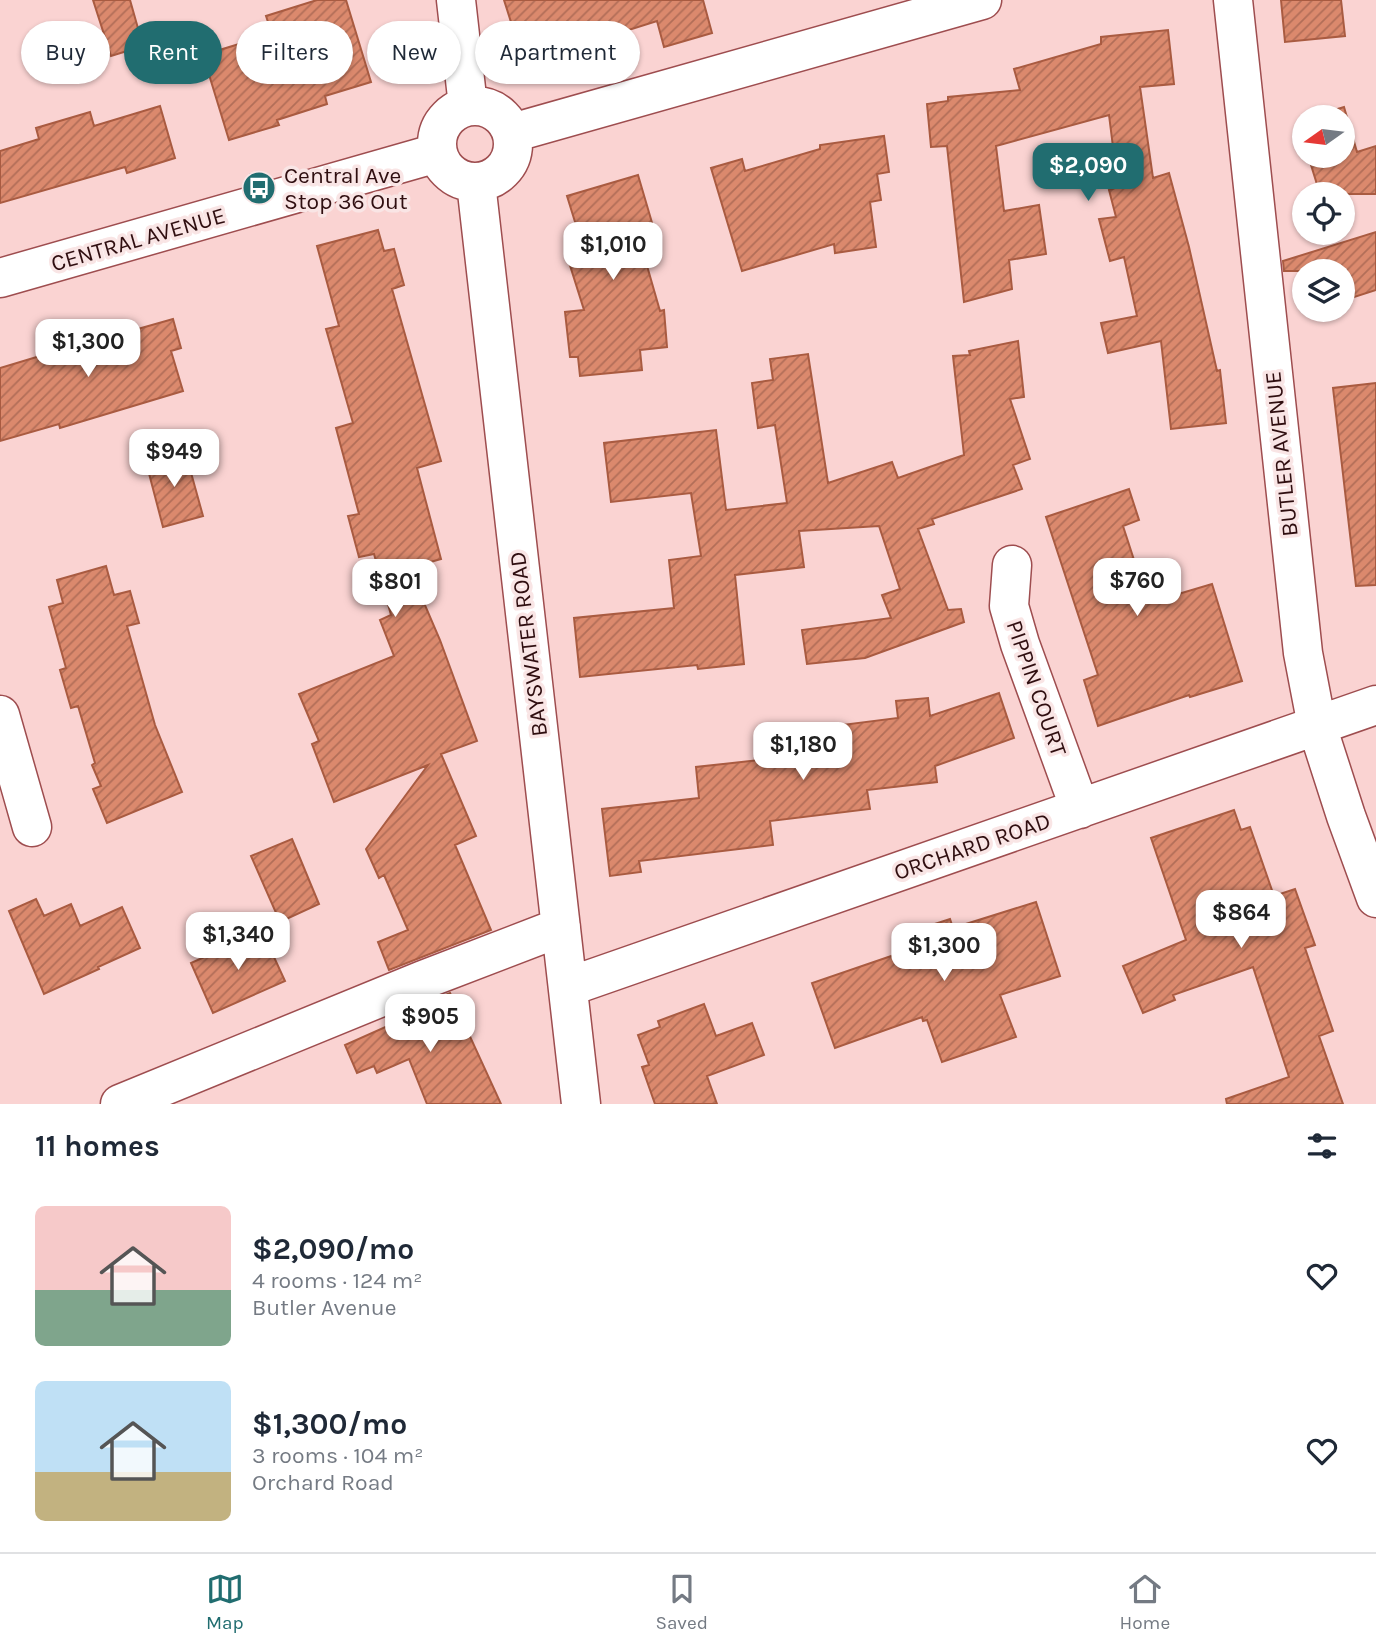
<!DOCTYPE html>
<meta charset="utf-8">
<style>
body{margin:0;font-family:Karla,sans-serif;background:#f2f2f3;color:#1f2937;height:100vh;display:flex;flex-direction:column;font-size:26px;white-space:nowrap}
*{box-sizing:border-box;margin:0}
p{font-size:23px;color:#747a83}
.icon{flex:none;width:38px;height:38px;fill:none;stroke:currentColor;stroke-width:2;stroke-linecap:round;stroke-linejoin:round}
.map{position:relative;height:1104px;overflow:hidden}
.details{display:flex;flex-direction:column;background:#fff;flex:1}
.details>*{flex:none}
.banner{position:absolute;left:21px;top:21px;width:700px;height:63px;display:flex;gap:14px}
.needle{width:46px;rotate:256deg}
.controls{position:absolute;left:1292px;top:105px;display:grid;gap:14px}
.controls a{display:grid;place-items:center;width:63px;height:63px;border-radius:50%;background:#fff;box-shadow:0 2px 5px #0004;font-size:35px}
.price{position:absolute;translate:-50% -60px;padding:0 16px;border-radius:14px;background:#fff;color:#222;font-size:23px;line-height:46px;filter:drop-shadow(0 2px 4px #0008)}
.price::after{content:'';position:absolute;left:50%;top:42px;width:21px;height:16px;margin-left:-10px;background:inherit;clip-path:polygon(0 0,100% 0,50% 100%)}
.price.selected{background:#216d70;color:#fff}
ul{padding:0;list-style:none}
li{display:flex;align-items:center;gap:21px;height:175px;padding:0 35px}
li span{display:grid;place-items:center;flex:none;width:196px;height:140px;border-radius:10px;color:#555}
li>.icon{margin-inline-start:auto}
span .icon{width:84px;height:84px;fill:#fffc;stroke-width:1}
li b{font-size:30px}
h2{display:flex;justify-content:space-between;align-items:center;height:84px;padding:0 35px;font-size:30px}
.tag{padding:0 24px;border-radius:32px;background:#fff;box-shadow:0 2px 5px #0004;font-size:24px;line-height:63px}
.tag.selected{background:#216d70;color:#fff}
.menu{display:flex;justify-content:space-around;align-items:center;height:98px;border-top:2px solid #e0e1e3;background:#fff;font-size:19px;color:#747a83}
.menu a{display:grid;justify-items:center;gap:4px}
.menu .selected{color:#216d70}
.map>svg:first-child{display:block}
</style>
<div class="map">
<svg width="1376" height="1104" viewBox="0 0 1376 1104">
<defs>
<pattern id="grass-tufts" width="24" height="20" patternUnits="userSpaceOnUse" patternTransform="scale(1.75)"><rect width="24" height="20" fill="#fc9d9e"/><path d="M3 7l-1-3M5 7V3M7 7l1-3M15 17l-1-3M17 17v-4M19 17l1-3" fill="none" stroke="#d88687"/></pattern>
<pattern id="building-hatch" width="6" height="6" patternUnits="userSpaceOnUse" patternTransform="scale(1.75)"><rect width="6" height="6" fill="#db896d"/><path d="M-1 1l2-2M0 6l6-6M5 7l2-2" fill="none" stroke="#b26e58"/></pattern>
</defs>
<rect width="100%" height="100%" fill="#fad3d2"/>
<path fill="url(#grass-tufts)" d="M 611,40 L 615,53 L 525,80 L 521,67 Z"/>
<path fill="url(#building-hatch)" stroke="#a95b41" stroke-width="2" d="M 93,0 L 130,0 L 143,46 L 111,56 Z
M 317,0 L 346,0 L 371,82 L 325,96 L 327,104 L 277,120 L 279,125 L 229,140 L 203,55 L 272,34 L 266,16 Z
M 504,0 L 703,0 L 712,33 L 664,47 L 657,21 L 524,63 Z
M 1281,0 L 1341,0 L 1345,36 L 1285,42 Z
M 1168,30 L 1174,84 L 1140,87 L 1153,178 L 1169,173 L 1189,247 L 1217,371 L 1220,370 L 1226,423 L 1171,429 L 1161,341 L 1108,353 L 1101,323 L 1137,316 L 1124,257 L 1110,261 L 1099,219 L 1116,217 L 1109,190 L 1118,187 L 1109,115 L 996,146 L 1004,211 L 1039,205 L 1046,254 L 1009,260 L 1012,289 L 964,302 L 947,146 L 931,147 L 927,104 L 948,101 L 948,97 L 1020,90 L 1014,69 L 1101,44 L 1101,37 Z
M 160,106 L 175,158 L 127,173 L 125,167 L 0,203 L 0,151 L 39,139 L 36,128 L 90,112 L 94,126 Z
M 1344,107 L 1357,152 L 1376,146 L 1376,194 L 1320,194 L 1311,165 L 1324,162 L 1323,156 L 1342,156 L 1342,117 L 1311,117 Z
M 884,136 L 889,172 L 877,174 L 881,200 L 870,202 L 876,247 L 835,253 L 834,244 L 742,271 L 711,168 L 742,159 L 745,171 L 820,149 L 820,145 Z
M 638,175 L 653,226 L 637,231 L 660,311 L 664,310 L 667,347 L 640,350 L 642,370 L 580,376 L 578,357 L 570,357 L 565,312 L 584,310 L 567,256 L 584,251 L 567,196 Z
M 378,230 L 384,251 L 394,249 L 404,285 L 392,289 L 441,461 L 417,468 L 441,559 L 409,568 L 440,640 L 477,741 L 441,754 L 476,836 L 455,845 L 491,930 L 389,970 L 378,942 L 408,930 L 384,875 L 379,878 L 366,849 L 428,765 L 334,802 L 312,744 L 319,741 L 299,694 L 394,656 L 380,620 L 391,615 L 374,554 L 359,557 L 348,516 L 359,514 L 336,428 L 353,423 L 326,329 L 339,326 L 317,246 Z
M 1376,232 L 1376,290 L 1342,301 L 1342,271 L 1284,271 L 1283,261 Z
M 173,319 L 181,348 L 171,351 L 183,391 L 60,428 L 59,424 L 0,441 L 0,368 L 40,356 L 39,349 L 97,333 L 99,340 Z
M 1018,341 L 1024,397 L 1010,399 L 1030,459 L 1013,465 L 1022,489 L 932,519 L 934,524 L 918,529 L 948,610 L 961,609 L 964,622 L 865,658 L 807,664 L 802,630 L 891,618 L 882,595 L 900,589 L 879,526 L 799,531 L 804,567 L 735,575 L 744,664 L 698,669 L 697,665 L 580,677 L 574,618 L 674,608 L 669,560 L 701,556 L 691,493 L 611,502 L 604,443 L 716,430 L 726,510 L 787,503 L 775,425 L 758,428 L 752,383 L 773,380 L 770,359 L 808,354 L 828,483 L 892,462 L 898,478 L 964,455 L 953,356 L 970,355 L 969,351 Z
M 1376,383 L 1376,585 L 1356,586 L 1333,388 Z
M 185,451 L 203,516 L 163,527 L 146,462 Z
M 1129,489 L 1139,520 L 1123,526 L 1148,603 L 1212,584 L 1242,681 L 1190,697 L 1189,695 L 1098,726 L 1084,680 L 1098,675 L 1046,517 Z
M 106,566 L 114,595 L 130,591 L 139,623 L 127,626 L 155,725 L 182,792 L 107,823 L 93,789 L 101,786 L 92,765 L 95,763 L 78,706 L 71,708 L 60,670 L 66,668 L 49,607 L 63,603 L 57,580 Z
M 999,693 L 1014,738 L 935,766 L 937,782 L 867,790 L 870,809 L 770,821 L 773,845 L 639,861 L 641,872 L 610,876 L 602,809 L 699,798 L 696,767 L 805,755 L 802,730 L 898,718 L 896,701 L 928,698 L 930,716 Z
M 1234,810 L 1241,830 L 1250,827 L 1274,896 L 1295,889 L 1315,945 L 1305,948 L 1333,1031 L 1319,1036 L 1343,1104 L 1227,1104 L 1226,1099 L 1289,1077 L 1253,967 L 1173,995 L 1175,1000 L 1143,1013 L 1123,966 L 1186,940 L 1151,838 Z
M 292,839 L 319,904 L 280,922 L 251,856 Z
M 36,899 L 44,916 L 71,904 L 80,926 L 122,907 L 140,948 L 98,967 L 99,969 L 44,994 L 9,911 Z
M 1036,902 L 1060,976 L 1000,995 L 1016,1037 L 942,1062 L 927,1020 L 923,1021 L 922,1017 L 835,1048 L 812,983 L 900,953 L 895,937 L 950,919 L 953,928 Z
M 262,931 L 285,981 L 213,1013 L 191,963 Z
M 450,993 L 501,1104 L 427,1104 L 409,1059 L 377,1073 L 374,1066 L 357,1073 L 345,1045 L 408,1017 L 406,1011 Z
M 704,1004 L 716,1036 L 752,1023 L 764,1055 L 707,1076 L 717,1104 L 655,1104 L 642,1067 L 649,1065 L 638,1035 L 660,1027 L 658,1021 Z"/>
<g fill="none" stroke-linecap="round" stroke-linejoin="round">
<defs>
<path id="minor" d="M 456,0 L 468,106
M 1233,0 L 1303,653 L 1317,726 L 1346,816 L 1376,898
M437 144a38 38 0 1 1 76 0a38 38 0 1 1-76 0Z
M 512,133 L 982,0
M 476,183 L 581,1104
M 0,278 L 437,153
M 1012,565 L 1009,606 L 1020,644 L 1080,809
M 0,715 L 32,827
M 568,987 L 1376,705
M 120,1104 L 423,980 L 561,927"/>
</defs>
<use href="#minor" stroke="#9e4d4f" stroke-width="41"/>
<use href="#minor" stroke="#fff" stroke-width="38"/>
</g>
<defs>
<symbol id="bus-disc" viewBox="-11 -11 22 22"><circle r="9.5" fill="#216d70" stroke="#f9e5e5"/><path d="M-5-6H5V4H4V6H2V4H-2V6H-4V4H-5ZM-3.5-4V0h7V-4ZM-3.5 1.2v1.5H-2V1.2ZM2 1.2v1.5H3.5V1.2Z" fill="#fff"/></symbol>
</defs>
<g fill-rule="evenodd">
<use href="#bus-disc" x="240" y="169" width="38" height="38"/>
</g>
<g text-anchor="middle" stroke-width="7" stroke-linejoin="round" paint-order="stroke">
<g font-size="23" fill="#2f0e10" stroke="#f9e5e5" text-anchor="start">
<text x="284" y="183">Central Ave<tspan x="284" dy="26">Stop 36 Out</tspan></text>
</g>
<g font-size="23" fill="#2f0e10" stroke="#f9e5e5">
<text transform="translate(138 239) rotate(-16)" y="8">CENTRAL AVENUE</text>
<text transform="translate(1281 454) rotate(-96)" y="8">BUTLER AVENUE</text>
<text transform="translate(528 644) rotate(-97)" y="8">BAYSWATER ROAD</text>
<text transform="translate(1037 688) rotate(71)" y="8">PIPPIN COURT</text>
<text transform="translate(972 846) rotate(-19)" y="8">ORCHARD ROAD</text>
</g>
</g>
</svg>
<div class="controls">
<a><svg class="needle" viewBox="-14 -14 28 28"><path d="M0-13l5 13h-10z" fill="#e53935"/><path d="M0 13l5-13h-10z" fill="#747a83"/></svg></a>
<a><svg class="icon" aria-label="locate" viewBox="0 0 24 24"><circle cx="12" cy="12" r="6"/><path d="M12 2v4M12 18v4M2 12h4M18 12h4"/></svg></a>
<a><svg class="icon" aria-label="layers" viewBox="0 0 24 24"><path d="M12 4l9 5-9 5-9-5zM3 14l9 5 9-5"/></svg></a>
</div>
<b class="price selected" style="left:1088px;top:203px">$2,090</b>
<b class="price" style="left:613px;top:282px">$1,010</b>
<b class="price" style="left:88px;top:379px">$1,300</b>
<b class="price" style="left:174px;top:489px">$949</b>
<b class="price" style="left:1137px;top:618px">$760</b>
<b class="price" style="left:395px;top:619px">$801</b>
<b class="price" style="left:803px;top:782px">$1,180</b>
<b class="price" style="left:1241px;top:950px">$864</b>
<b class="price" style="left:238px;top:972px">$1,340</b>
<b class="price" style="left:944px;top:983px">$1,300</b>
<b class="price" style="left:430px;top:1054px">$905</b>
<div class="banner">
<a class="tag">Buy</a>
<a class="tag selected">Rent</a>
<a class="tag">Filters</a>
<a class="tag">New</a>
<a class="tag">Apartment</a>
</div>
</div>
<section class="details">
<h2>11 homes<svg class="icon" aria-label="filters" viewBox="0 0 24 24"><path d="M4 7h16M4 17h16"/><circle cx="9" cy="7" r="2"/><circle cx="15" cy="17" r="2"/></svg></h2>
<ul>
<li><span style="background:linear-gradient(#f6c9c9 60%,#7fa58c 0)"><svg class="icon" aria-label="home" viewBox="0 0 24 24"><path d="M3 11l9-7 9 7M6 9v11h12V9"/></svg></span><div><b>$2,090/mo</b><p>4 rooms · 124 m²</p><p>Butler Avenue</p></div><svg class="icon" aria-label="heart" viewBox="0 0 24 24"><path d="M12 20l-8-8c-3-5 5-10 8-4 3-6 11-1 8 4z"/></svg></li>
<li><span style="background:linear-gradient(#bfe0f5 65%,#c2b280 0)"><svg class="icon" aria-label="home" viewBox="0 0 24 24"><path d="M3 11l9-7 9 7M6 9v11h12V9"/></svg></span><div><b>$1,300/mo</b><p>3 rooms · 104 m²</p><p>Orchard Road</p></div><svg class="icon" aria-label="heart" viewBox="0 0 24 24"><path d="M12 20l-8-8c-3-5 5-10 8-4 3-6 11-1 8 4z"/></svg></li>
</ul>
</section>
<nav class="menu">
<a class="selected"><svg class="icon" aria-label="map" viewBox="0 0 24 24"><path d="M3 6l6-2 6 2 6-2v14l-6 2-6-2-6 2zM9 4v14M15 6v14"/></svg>Map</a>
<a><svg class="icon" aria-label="saved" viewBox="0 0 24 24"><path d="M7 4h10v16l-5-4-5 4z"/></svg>Saved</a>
<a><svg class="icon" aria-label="home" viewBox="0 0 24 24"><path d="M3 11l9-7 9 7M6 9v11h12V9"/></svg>Home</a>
</nav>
